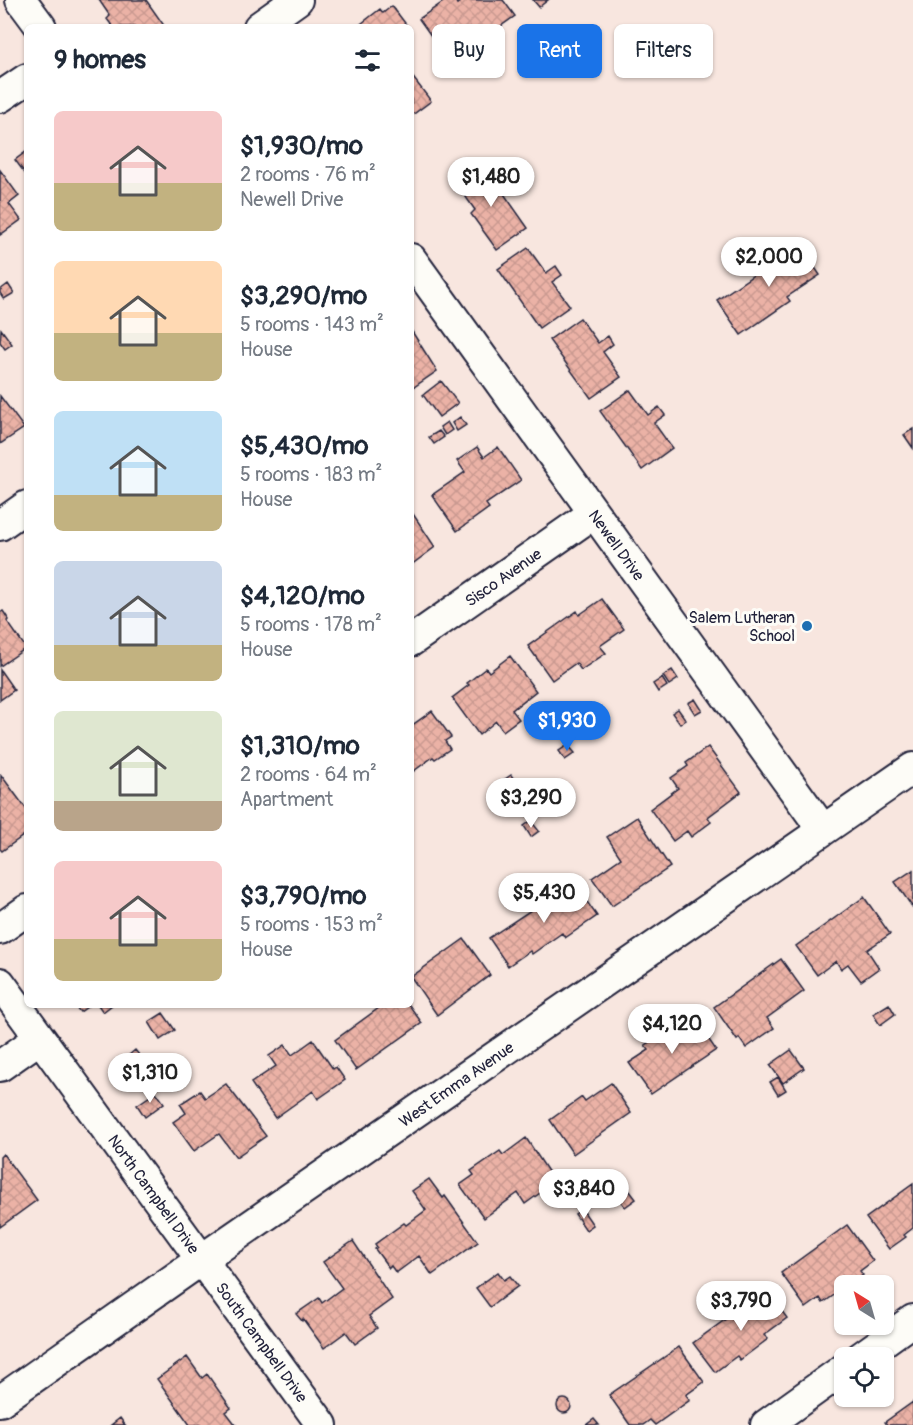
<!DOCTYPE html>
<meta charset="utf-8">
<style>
body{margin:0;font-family:Pangolin,sans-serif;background:#f2f2f3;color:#1f2937;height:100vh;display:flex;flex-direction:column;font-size:22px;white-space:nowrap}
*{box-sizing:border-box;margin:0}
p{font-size:20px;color:#747a83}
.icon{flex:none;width:33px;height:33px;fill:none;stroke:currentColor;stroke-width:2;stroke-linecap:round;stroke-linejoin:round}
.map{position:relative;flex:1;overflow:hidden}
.panel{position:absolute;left:24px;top:24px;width:390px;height:984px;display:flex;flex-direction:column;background:#fff;border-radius:9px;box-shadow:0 2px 4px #0004}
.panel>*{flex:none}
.top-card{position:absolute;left:432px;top:24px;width:390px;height:54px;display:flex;gap:12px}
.needle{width:39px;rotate:323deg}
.tools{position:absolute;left:834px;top:1275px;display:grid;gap:12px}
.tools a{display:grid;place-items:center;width:60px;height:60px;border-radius:9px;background:#fff;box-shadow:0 2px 4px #0004;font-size:30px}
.price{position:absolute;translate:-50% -51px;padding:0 14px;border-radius:21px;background:#fff;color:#222;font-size:20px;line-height:39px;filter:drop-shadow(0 2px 3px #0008)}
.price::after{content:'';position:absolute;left:50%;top:36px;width:18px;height:14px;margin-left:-9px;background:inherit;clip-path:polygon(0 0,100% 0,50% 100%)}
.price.active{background:#1a73e8;color:#fff}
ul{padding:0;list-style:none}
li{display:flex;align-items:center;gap:18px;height:150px;padding:0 30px}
li span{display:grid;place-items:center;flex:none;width:168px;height:120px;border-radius:9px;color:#555}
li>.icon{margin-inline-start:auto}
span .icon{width:72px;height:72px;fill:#fffc;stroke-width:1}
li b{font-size:26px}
h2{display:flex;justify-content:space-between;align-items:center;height:72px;padding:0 30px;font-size:26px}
.chip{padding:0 21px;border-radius:9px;background:#fff;box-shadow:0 2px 4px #0004;font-size:21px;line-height:54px}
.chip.active{background:#1a73e8;color:#fff}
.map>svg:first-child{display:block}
</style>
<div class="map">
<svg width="913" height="1425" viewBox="0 0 913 1425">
<defs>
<pattern id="building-cross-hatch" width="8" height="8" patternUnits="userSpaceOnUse" patternTransform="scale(1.5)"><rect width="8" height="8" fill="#ebb2a6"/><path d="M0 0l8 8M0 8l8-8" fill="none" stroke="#c99990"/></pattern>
</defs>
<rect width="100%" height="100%" fill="#f8e6df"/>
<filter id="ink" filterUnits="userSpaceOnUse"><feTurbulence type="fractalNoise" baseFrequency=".0167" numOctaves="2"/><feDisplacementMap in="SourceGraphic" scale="12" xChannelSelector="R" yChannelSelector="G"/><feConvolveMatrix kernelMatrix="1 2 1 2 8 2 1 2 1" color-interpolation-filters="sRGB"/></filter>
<g filter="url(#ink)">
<path fill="url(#building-cross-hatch)" stroke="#22223b" stroke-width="1.5" d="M 99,0 L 146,0 L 165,27 L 113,27 L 107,19 L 110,16 Z
M 446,0 L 455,0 L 457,4 L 462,0 L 503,0 L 515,16 L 477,43 L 481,49 L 454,68 L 419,19 Z
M 533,0 L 548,0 L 539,7 Z
M 392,6 L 408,27 L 357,27 L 380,9 L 383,13 Z
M 411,75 L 431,101 L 411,116 Z
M 27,151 L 27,176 L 15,160 Z
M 483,164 L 528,228 L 497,250 L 471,214 L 475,210 L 456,183 Z
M 0,170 L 19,196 L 9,204 L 21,220 L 0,235 Z
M 798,243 L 820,275 L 787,297 L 790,301 L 741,335 L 717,300 L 774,261 L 769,254 L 783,245 L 787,251 Z
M 528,248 L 546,273 L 556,266 L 562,275 L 552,282 L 570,306 L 539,328 L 498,269 Z
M 8,284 L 14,293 L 4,299 L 0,293 L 0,290 Z
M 580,318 L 598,343 L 608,336 L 613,344 L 603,352 L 621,377 L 591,398 L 549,340 Z
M 1,329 L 12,344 L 5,349 L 0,342 Z
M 411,330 L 437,371 L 411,389 Z
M 441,381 L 458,403 L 439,417 L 423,395 Z
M 630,390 L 648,415 L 659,407 L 665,415 L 654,423 L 672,448 L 642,470 L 600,411 Z
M 0,396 L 24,428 L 0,444 Z
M 460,417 L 466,425 L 457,431 L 452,423 Z
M 447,422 L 452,430 L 445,435 L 440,427 Z
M 913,429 L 913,448 L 904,435 Z
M 439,431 L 444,437 L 434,444 L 429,437 Z
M 477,447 L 484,457 L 498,447 L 521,480 L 486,504 L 489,508 L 457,531 L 432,495 L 465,472 L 457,461 Z
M 411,511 L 435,547 L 411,565 Z
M 602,599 L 624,629 L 600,646 L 606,653 L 581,670 L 576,663 L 552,680 L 528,646 L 577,611 L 579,615 Z
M 3,611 L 9,620 L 7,621 L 26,648 L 0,666 L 0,613 Z
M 510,656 L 536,691 L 512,710 L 519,719 L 503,731 L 496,721 L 479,735 L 452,698 L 469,685 L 467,683 L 486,668 L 489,672 Z
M 0,670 L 14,690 L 0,700 Z
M 672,670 L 678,679 L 669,685 L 663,676 Z
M 662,678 L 667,686 L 658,692 L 653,684 Z
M 695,699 L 702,710 L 695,714 L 688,703 Z
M 678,709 L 686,720 L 680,724 L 672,713 Z
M 432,711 L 451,737 L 445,741 L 450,749 L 435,759 L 433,757 L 411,773 L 411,726 Z
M 568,745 L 575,753 L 565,760 L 559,751 Z
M 708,747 L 741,792 L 708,817 L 711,822 L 691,837 L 687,831 L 673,841 L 650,809 L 678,788 L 671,778 L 688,766 L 686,763 Z
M 1,775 L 27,810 L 27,833 L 2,851 L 0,849 Z
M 511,775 L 523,793 L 510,802 L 498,784 Z
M 637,817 L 670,867 L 612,906 L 592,878 L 621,858 L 607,837 Z
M 531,821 L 539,831 L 531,837 L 524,826 Z
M 913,870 L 913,908 L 895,882 Z
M 573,882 L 597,916 L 565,938 L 562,933 L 532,954 L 530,951 L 508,966 L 489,938 Z
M 864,897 L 890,934 L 867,950 L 879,968 L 861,981 L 848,964 L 841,969 L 836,961 L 817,975 L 796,946 Z
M 464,939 L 490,975 L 437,1015 L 411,977 Z
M 781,959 L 804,991 L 767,1018 L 774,1028 L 746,1048 L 739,1038 L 737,1040 L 714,1007 Z
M 889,1004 L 895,1014 L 880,1025 L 873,1014 Z
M 74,1005 L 90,1005 L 80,1012 Z
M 98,1005 L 112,1005 L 103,1012 Z
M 383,1005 L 409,1005 L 422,1023 L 356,1070 L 335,1040 Z
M 163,1013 L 175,1030 L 160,1040 L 149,1022 Z
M 694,1018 L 716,1050 L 651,1094 L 629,1063 L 649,1050 L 645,1045 L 666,1030 L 669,1035 Z
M 313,1040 L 333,1069 L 336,1067 L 345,1080 L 318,1099 L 313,1091 L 275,1118 L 251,1083 L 276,1066 L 269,1056 L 285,1045 L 292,1055 Z
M 135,1050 L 144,1061 L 130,1071 L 122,1061 Z
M 791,1050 L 804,1068 L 783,1083 L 770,1065 Z
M 778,1077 L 786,1090 L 778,1095 L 770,1082 Z
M 611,1083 L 631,1113 L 573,1154 L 550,1120 L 582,1097 L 585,1101 Z
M 226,1084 L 266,1136 L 236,1157 L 219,1134 L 194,1151 L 173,1122 L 186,1113 L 180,1104 L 200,1091 L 205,1098 Z
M 156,1092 L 164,1103 L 145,1117 L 137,1105 Z
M 526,1138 L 555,1182 L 525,1204 L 518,1193 L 484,1218 L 460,1185 L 474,1175 L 471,1171 L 500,1151 L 503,1155 Z
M 3,1154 L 37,1200 L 0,1227 L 0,1157 Z
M 429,1179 L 443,1198 L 445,1196 L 478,1242 L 432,1275 L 419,1256 L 396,1273 L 391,1266 L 389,1268 L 375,1249 L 377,1247 L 375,1244 L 404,1223 L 406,1225 L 426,1210 L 412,1191 Z
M 913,1184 L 913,1228 L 904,1235 L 906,1237 L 889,1249 L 866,1218 Z
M 626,1186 L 636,1199 L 625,1207 L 615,1194 Z
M 582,1209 L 593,1225 L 586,1230 L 575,1214 Z
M 847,1225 L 873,1261 L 860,1271 L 863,1275 L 848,1286 L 844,1286 L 844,1288 L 823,1303 L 820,1298 L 806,1308 L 781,1273 Z
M 353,1241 L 392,1299 L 369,1316 L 377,1328 L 355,1344 L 346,1332 L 324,1348 L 303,1319 L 302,1321 L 296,1314 L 319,1298 L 322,1303 L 342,1288 L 323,1262 Z
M 498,1272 L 504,1280 L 510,1276 L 518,1286 L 490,1307 L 476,1288 Z
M 766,1290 L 787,1318 L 764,1335 L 768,1339 L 740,1360 L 737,1356 L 715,1372 L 693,1343 Z
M 679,1347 L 704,1382 L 686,1395 L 690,1400 L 655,1425 L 650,1420 L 643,1425 L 630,1425 L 609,1395 Z
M 187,1357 L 202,1378 L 207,1374 L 231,1408 L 226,1412 L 236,1425 L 190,1425 L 157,1379 Z
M557 1406a7 7 0 1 1 14 0a7 7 0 1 1-14 0Z
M 913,1402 L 913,1425 L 887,1425 L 885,1422 Z
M 120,1418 L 125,1425 L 111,1425 Z
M 594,1419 L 599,1425 L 586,1425 Z"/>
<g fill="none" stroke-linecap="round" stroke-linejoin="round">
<defs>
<path id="minor" d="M 21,0 L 41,27
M 259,27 L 297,0
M 0,97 L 27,79
M 411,259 L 823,830
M 0,525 L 27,506
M 411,641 L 594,513
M 0,929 L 27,910
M 0,983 L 322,1425
M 0,1066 L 40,1038
M 860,1358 L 913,1320
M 0,1401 L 201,1260 L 913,768
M 766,1425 L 844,1369"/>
</defs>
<use href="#minor" stroke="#22223b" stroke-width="34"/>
<use href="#minor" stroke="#fdfcf7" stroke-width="30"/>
</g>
</g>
<circle fill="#1f6fb2" stroke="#fdfcf7" stroke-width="2" cx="807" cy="626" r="6"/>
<g text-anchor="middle" stroke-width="6" stroke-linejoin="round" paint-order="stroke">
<g font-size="16" fill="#22223b" stroke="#fdfcf7">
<text transform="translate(617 545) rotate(54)" y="6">Newell Drive</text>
<text transform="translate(503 577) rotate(-35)" y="6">Sisco Avenue</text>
<text transform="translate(456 1084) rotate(-35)" y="6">West Emma Avenue</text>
<text transform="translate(154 1194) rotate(54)" y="6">North Campbell Drive</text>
<text transform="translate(262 1342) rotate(54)" y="6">South Campbell Drive</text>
</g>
<g font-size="16" fill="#22223b" stroke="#fdfcf7" text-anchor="end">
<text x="795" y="623">Salem Lutheran<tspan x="795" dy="18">School</tspan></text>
</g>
</g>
</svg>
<div class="tools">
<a><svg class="needle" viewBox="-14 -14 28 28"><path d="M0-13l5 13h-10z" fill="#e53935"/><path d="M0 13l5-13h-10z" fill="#747a83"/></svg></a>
<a><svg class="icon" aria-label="locate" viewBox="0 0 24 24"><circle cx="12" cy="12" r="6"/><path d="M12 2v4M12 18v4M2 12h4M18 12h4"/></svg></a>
</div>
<b class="price" style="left:491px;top:208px">$1,480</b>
<b class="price" style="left:769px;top:288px">$2,000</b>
<b class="price active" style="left:567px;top:752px">$1,930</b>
<b class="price" style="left:531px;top:829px">$3,290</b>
<b class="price" style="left:544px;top:924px">$5,430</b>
<b class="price" style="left:672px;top:1055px">$4,120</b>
<b class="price" style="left:150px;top:1104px">$1,310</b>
<b class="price" style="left:584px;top:1220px">$3,840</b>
<b class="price" style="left:741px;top:1332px">$3,790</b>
<div class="top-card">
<a class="chip">Buy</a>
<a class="chip active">Rent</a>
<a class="chip">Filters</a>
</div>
<section class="panel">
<h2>9 homes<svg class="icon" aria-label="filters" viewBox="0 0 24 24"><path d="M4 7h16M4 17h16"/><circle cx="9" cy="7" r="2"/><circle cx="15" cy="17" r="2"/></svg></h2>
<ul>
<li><span style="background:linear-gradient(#f6c9c9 60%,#c2b280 0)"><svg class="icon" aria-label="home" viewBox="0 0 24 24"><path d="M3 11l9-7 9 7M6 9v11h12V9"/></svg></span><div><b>$1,930/mo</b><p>2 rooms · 76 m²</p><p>Newell Drive</p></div></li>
<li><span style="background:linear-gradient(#ffd9b3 60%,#c2b280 0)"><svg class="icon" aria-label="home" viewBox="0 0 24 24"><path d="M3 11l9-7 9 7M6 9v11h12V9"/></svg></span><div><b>$3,290/mo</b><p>5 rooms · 143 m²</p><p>House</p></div></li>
<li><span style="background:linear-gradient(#bfe0f5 70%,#c2b280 0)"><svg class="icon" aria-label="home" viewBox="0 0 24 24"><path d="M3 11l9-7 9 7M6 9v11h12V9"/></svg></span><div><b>$5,430/mo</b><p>5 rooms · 183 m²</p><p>House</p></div></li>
<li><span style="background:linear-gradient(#c9d6e8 70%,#c2b280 0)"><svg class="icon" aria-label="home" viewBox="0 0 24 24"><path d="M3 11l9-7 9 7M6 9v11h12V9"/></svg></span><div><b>$4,120/mo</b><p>5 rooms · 178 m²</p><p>House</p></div></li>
<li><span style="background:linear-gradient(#dfe7d0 75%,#b9a48a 0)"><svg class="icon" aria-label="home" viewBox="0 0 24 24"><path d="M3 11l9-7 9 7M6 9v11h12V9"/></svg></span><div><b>$1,310/mo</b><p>2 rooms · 64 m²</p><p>Apartment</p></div></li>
<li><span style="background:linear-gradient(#f6c9c9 65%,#c2b280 0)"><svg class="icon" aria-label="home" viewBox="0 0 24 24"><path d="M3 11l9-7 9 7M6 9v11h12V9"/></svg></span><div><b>$3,790/mo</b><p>5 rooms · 153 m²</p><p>House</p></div></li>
</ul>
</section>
</div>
